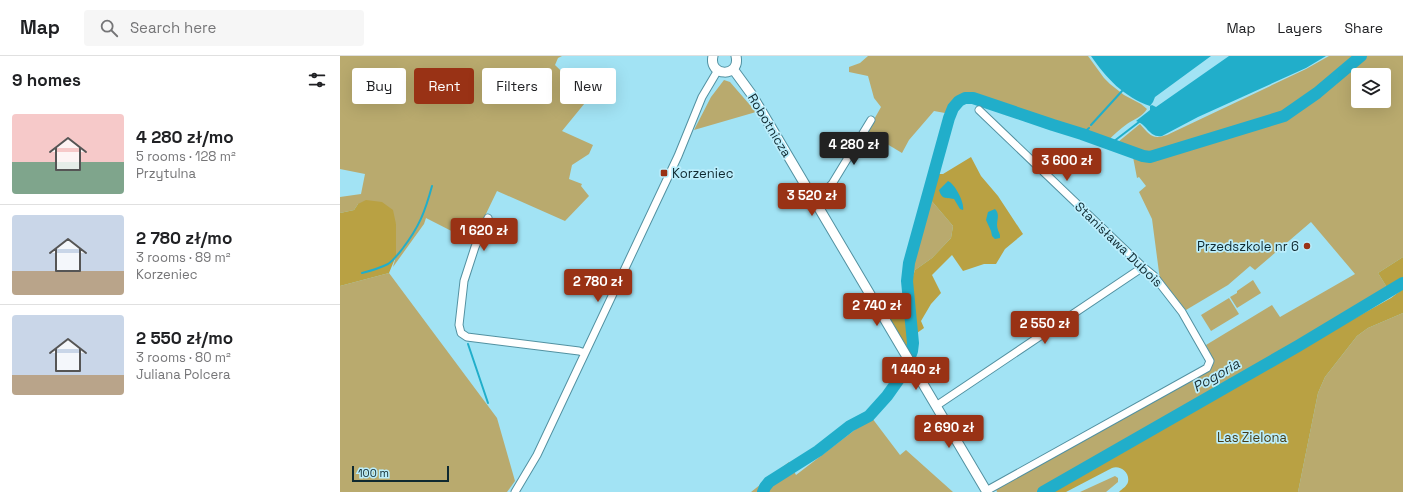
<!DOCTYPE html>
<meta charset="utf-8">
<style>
body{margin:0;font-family:"Space Grotesk",sans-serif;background:#f6f6f6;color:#202124;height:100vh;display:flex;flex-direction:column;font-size:15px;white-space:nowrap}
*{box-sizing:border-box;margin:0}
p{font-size:13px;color:#757577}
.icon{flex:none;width:22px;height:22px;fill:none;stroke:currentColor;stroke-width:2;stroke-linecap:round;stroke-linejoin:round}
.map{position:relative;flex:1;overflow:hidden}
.sheet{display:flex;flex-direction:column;background:#fff;width:340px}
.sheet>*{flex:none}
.hud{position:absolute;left:12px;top:12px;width:380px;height:36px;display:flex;gap:8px}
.buttons{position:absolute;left:1011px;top:12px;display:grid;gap:8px}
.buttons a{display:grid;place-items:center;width:40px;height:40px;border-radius:4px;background:#fff;box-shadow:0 4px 16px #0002;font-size:20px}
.scale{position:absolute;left:12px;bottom:10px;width:97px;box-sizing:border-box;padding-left:4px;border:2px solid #0f2930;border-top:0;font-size:11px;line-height:14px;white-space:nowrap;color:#0f2930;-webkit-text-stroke:3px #bbeefc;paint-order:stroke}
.price{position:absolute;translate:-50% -34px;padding:0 9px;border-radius:4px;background:#993215;color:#fff;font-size:13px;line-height:26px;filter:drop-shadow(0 1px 2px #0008)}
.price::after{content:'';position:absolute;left:50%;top:24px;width:12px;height:9px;margin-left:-6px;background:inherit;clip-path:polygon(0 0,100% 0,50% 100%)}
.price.selected{background:#222;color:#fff}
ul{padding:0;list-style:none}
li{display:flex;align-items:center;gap:12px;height:100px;padding:0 12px}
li+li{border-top:1px solid #e0e0e0}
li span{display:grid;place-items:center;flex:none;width:112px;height:80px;border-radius:4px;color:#555}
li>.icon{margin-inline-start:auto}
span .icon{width:48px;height:48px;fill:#fffc;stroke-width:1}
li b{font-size:17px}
h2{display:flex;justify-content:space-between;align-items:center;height:48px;padding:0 12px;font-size:17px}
.pill{padding:0 14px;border-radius:4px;background:#fff;box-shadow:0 4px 16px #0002;font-size:14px;line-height:36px}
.pill.selected{background:#993215;color:#fff}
header{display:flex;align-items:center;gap:24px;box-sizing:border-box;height:56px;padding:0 20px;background:#fff;border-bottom:1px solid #e0e0e0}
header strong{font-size:19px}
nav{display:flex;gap:22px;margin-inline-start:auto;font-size:14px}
.search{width:280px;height:36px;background:#f6f6f6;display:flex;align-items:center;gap:10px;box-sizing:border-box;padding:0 14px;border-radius:4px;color:#757577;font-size:15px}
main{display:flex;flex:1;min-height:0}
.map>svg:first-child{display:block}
</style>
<header>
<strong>Map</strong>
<div class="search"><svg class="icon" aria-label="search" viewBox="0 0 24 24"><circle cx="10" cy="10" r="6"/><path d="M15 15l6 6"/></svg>Search here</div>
<nav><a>Map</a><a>Layers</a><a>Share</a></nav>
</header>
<main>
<section class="sheet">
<h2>9 homes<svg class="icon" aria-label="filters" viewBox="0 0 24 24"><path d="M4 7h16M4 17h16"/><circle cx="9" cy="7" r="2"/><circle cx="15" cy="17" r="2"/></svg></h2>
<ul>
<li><span style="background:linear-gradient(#f6c9c9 60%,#7fa58c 0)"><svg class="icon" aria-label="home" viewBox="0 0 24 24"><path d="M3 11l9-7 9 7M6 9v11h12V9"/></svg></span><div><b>4 280 zł/mo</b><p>5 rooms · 128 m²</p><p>Przytulna</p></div></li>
<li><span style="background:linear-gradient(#c9d6e8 70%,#b9a48a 0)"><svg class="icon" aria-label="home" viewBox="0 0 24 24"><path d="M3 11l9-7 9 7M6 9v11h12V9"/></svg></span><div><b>2 780 zł/mo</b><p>3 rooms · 89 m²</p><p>Korzeniec</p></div></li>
<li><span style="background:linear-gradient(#c9d6e8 75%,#b9a48a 0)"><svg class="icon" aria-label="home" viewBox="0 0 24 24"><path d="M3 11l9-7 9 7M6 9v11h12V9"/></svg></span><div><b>2 550 zł/mo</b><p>3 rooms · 80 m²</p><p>Juliana Polcera</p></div></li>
</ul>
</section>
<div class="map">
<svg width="1063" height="436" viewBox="0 0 1063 436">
<rect width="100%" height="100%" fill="#a2e3f4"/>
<path fill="#b9aa6e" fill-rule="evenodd" d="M 0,0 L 222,0 L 218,2 L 215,9 L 249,42 L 222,75 L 253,89 L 249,98 L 232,109 L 229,123 L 242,128 L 241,130 L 249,140 L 225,165 L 157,135 L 144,162 L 135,187 L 86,162 L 84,168 L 53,211 L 56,200 L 56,168 L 18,148 L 14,154 L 0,157 L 0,141 L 21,138 L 25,118 L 0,113 Z
M 528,0 L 748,0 L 764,22 L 770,28 L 784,39 L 801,48 L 807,53 C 802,61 794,63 787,68 C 780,73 773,79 768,85 L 673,51 L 640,41 L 630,39 L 621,41 L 615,44 L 609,55 L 605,57 L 594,55 L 569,84 L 562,97 L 527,76 L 541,51 L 534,42 L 528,20 L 509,16 L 509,11 L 520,7 Z
M 989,0 L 1015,0 L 940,60 L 812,99 C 800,97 786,96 778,86 L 800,68 C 810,79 812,84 827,79 L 966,13 Z
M 1025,0 L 1063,0 L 1063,201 L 1038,217 L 1048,233 L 698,436 L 657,436 L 656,433 L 870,314 L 874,306 L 866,289 L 932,249 L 940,261 L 1015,218 L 971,166 L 915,214 L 910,210 L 888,229 L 846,254 L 820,224 L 812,163 L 799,136 L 806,130 L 799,121 L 797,122 L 793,101 L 807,104 L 813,104 L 946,62 L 961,53 ZM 1018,19 L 1044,19 L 1044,45 L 1018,45 Z
M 384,24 L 390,26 L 416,56 L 354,74 L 371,41 Z
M 590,143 L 613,170 L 611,182 L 592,202 L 575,214 L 570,230 L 571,216 Z
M 49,217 L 157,362 L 175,425 L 167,436 L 0,436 L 0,230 Z
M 913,224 L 921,237 L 897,252 L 890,241 L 897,237 L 897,235 Z
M 889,242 L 899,258 L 871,275 L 861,259 Z
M 1063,257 L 1063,436 L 958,436 L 978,337 L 985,321 L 1017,280 L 1028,272 Z
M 532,362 L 560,399 L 566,394 L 613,436 L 411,436 L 449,406 L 456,419 L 516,373 L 520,371 Z
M 775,420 L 778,422 L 778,426 L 766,436 L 740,436 Z"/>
<path fill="#b9a143" d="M 631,101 L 641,120 L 658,140 L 683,178 L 665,193 L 656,208 L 644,208 L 623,215 L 612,199 L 592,219 L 601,237 L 591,248 L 581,265 L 584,272 L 577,277 L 574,302 L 549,262 L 571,254 L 570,230 L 575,214 L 592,202 L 611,182 L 613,170 L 590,143 L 598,118 L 603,118 Z
M 26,144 L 42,146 L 53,154 L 56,168 L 56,200 L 49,217 L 0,230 L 0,157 L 14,154 L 18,148 Z
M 1063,201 L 1063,222 L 1048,233 L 1038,217 Z
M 1063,233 L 1063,257 L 1028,272 L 1017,280 L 985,321 L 978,337 L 958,436 L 779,436 C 782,433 787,430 788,426 C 790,416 780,409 772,412 L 726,436 L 708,436 L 886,334 L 1051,242 Z"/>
<path fill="#21aeca" d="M 751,0 L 871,0 L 815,41 L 813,46 L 810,50 C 784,41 766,22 751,0 Z
M 889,0 L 986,0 L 966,12 L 858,61 L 822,80 C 809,82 807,68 796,65 L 810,54 L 810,50 L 812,49 L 816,51 Z
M 608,125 C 615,128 625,147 623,154 L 620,153 L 614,143 C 605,141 602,144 599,134 Z
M 655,153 C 660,158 657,163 657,169 C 657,173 659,176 660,179 L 660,182 L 655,183 L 652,180 L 651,175 L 646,164 L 648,156 Z"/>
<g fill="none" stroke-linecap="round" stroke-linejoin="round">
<path stroke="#21aeca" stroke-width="2" d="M 751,69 L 782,35
M 742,78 L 749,72
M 769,89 L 799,66
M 22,217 C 30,215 40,212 48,208 C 54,204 59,197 63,192 C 79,171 85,156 92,130
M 128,288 L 148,347"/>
<path stroke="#21aeca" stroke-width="12" d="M 423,436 L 425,431 L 429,426 L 478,395 L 510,370 L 529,360 L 547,340 L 564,316 L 572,295 L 573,287 L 567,225 L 569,207 L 609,62 L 613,52 L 619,45 L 625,42 L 633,42 L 713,69 L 742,78 L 803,100 L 810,101 L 944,60 L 977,37 L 1021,0
M 703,436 L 958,290 L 1063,227"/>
<defs>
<path id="minor" d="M 639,54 L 803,211 L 814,220 L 842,256 L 870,305 L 867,312 L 646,435
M 472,140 L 486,134 L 492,128 L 531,64
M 148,162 L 135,191 L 124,225 L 119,269 L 121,277 L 127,281 L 239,295 L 245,297
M 596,350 L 803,211
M 175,436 L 197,399 L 338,100 L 362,41 L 378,14"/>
<path id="tertiary" d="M 373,0 C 368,21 401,22 396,0
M 393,13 L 412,39 L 647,436"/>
</defs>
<use href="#minor" stroke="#5291a1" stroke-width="9"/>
<use href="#tertiary" stroke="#5291a1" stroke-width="11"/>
<use href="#minor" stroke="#fff" stroke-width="7"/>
<use href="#tertiary" stroke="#fff" stroke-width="9"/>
</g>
<g fill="#993215" stroke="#bbeefc" stroke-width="1.5">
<rect x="320" y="113" width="8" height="8" rx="2"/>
<circle cx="967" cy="190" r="4"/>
</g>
<g text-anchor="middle" stroke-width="3.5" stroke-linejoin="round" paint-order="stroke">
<g font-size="13" fill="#0f2930" stroke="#bbeefc">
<text transform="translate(430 69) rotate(59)" y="5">Robotnicza</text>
<text transform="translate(779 188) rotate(44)" y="5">Stanisława Dubois</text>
</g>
<g font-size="13" fill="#0f2930" stroke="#bbeefc" text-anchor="start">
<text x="332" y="122">Korzeniec</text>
<text x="959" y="195" text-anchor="end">Przedszkole nr 6</text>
</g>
<g font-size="13" fill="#463c14" stroke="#bbeefc">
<text x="912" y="386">Las Zielona</text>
</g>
<g font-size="14" font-style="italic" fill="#1a3035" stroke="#bbeefc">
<text transform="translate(876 319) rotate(-30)" y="5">Pogoria</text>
</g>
</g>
</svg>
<div class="buttons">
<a><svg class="icon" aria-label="layers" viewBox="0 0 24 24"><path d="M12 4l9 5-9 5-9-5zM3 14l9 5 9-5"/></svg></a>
</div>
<div class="scale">100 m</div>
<b class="price selected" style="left:514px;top:110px">4 280 zł</b>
<b class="price" style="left:727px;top:126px">3 600 zł</b>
<b class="price" style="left:472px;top:161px">3 520 zł</b>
<b class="price" style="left:144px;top:196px">1 620 zł</b>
<b class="price" style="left:258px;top:247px">2 780 zł</b>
<b class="price" style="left:537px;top:271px">2 740 zł</b>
<b class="price" style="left:705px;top:289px">2 550 zł</b>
<b class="price" style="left:576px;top:335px">1 440 zł</b>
<b class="price" style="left:609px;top:393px">2 690 zł</b>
<div class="hud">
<a class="pill">Buy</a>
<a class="pill selected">Rent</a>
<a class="pill">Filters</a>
<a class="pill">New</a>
</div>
</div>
</main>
